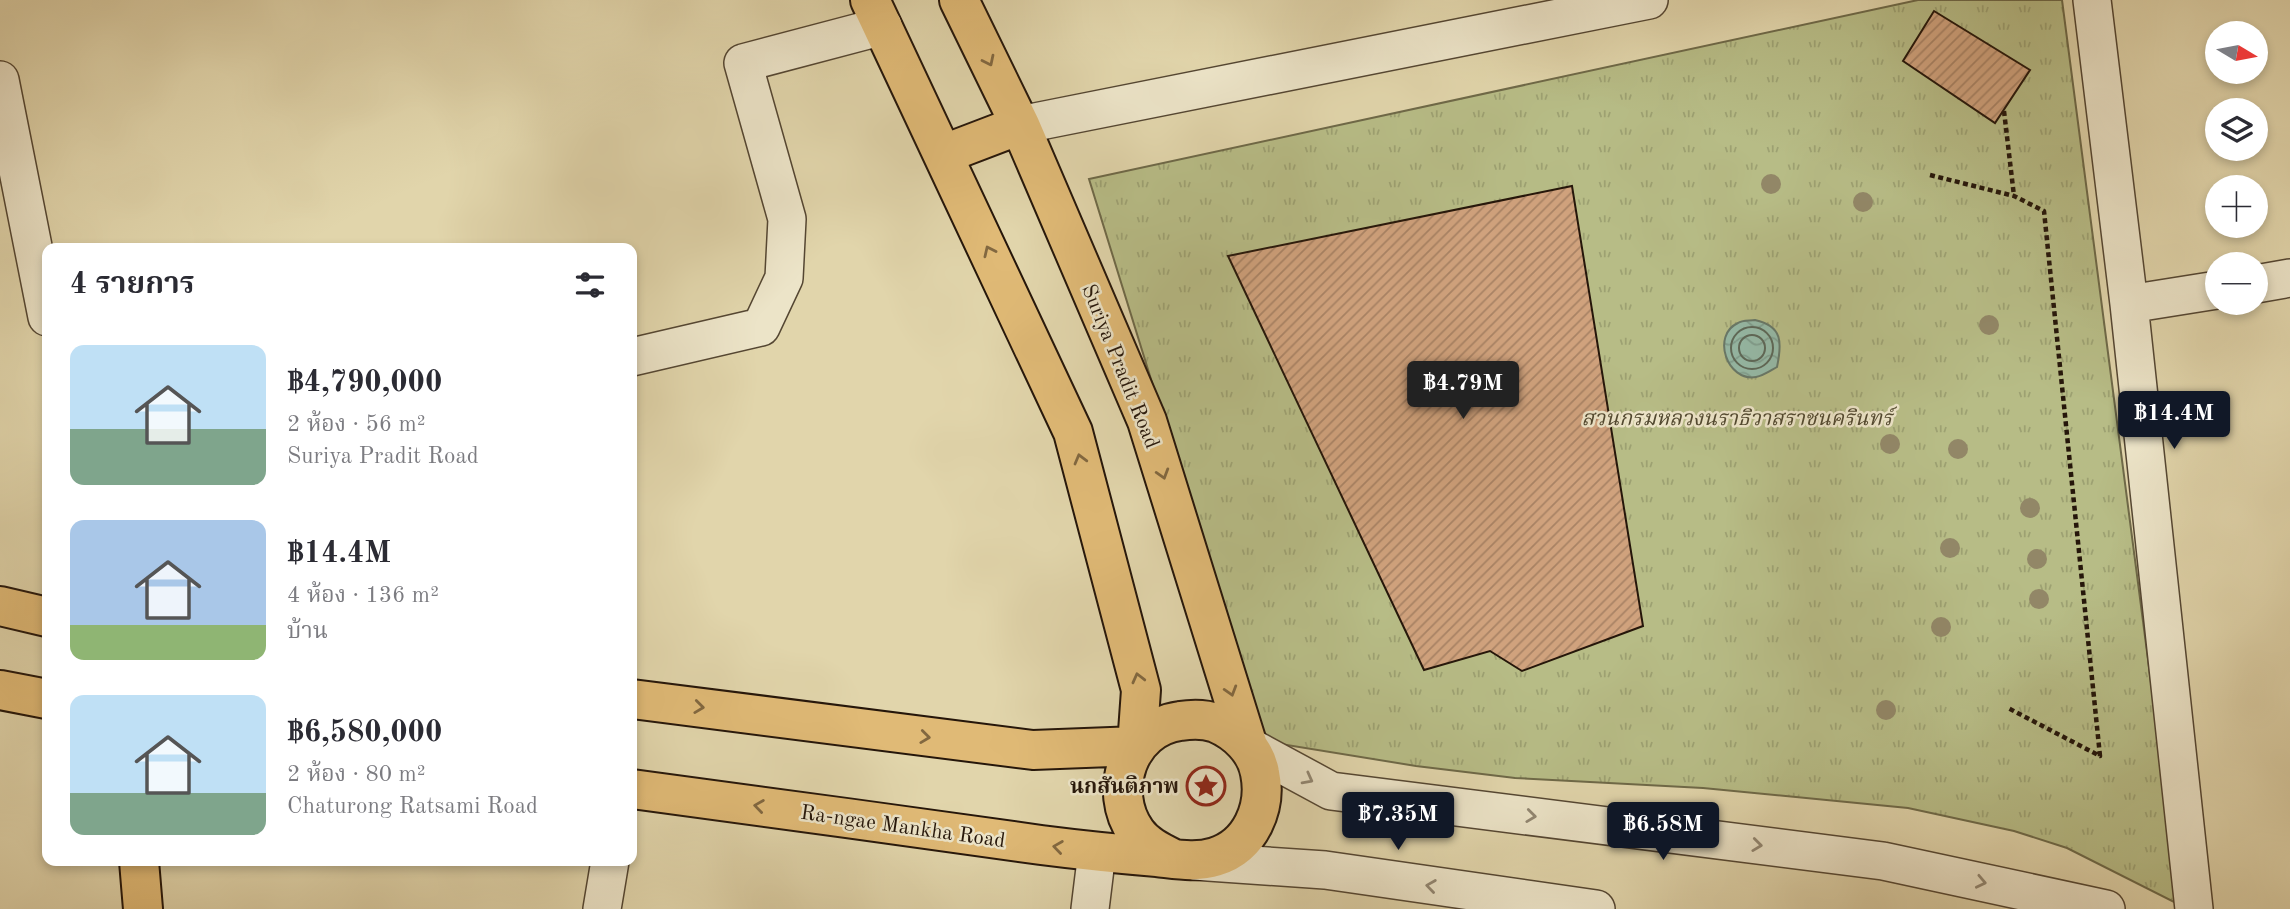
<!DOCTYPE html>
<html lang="th">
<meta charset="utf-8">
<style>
body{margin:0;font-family:"Old Standard TT","Noto Serif Thai",serif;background:#f2f2f3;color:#2b2b33;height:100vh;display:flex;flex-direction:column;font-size:26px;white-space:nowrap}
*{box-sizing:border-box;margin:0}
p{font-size:23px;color:#7c7c81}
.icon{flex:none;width:38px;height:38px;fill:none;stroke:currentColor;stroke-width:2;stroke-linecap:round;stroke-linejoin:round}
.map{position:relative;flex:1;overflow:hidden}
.side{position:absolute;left:42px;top:243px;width:595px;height:623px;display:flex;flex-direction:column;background:#fff;border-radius:14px;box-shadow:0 4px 10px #0003}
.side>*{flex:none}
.needle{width:46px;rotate:100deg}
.controls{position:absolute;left:2205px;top:21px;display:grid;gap:14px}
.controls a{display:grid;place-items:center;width:63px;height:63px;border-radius:50%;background:#fff;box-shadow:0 4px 10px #0003;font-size:35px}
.price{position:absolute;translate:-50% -60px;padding:0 16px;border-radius:7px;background:#111827;color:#fff;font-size:23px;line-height:46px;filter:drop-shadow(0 2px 4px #0008)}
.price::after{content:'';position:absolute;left:50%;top:42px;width:21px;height:16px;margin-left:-10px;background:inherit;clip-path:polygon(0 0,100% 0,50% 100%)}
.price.selected{background:#222;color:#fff}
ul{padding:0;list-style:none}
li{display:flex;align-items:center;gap:21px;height:175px;padding:0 28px}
li span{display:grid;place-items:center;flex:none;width:196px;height:140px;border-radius:14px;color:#555}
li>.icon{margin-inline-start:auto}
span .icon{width:84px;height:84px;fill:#fffc;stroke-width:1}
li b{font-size:30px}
h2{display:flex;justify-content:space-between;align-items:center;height:84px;padding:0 28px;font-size:30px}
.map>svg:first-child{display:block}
</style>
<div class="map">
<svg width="2290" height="909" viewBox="0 0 2290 909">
<defs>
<pattern id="grass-tufts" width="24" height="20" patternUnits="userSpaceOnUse" patternTransform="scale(1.75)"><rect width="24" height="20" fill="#b7bc86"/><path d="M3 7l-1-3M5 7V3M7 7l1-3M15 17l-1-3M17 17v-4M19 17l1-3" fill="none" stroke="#9da172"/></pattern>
<pattern id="water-waves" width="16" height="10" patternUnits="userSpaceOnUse" patternTransform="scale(1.75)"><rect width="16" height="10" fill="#95b9a6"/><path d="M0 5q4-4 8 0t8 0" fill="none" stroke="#809e8e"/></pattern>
<pattern id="building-hatch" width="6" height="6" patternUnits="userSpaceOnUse" patternTransform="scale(1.75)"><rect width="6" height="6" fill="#d0a27d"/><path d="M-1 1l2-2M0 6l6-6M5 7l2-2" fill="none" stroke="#a98365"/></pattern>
</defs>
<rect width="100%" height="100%" fill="#e1d5ab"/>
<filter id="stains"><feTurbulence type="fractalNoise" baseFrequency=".00286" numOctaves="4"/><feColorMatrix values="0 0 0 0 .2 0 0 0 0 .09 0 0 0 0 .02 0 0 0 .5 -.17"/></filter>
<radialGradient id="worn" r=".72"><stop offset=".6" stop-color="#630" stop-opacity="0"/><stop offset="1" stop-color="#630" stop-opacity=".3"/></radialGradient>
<path fill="url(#grass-tufts)" stroke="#6e6948" stroke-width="2" d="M 1918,0 L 2062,0 L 2180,905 L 2067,848 L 2014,831 L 1908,808 L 1703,788 L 1515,778 L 1416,766 L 1263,741 L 1089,179 Z"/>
<path fill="url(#water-waves)" stroke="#687868" stroke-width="2" d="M 1755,320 C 1783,326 1782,343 1777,367 C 1770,371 1763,376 1756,377 C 1727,382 1711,335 1738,323 C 1742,320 1750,321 1755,320 Z"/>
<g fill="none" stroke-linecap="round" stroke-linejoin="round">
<path stroke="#5d6858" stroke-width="2" d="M1731 348a21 21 0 1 1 42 0a21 21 0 1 1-42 0Z
M1739 348a13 13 0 1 1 26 0a13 13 0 1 1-26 0Z"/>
</g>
<path fill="url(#building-hatch)" stroke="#25160a" stroke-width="2" d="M 1934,11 L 2030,70 L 1995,123 L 1903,61 Z
M 1572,186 L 1643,626 L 1522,671 L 1490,651 L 1424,670 L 1228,256 Z"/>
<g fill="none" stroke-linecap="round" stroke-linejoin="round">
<defs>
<path id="minor" d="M 2092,0 L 2129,304 L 2194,909
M 0,80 L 47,317
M 1020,125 L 1649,0
M 2256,284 L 2290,278
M 2129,304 L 2217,290
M 632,357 L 761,327 L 784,278 L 787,219 L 743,63 L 883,26
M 1248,746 L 1331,791 L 1883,861 L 2106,909
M 1194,861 L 1325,870 L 1596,909
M 602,909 L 610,861
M 1090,909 L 1097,852"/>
<path id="major" d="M 959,0 L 1020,125 L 1147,421 L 1248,746
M 944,154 L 1020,125
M 0,606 L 47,617
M 0,690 L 47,699
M 632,699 L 1033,750 L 1137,746 L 1141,690 L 1073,432 L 870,0
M 632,789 C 768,807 905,826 1041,845 C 1080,850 1118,854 1157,857 C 1176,859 1196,863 1215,857 C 1251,846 1267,807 1260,773 C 1256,750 1237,732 1216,723 C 1205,719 1192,719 1180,721 C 1128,728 1107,791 1136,832 C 1145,845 1160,852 1174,859
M 139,861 L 143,909"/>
</defs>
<use href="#minor" stroke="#544632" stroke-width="40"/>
<use href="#major" stroke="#25160a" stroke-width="42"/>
<path stroke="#25160a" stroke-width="4.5" stroke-dasharray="5 3.5" stroke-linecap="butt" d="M 2004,111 L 2014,196
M 1930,175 L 2014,196 L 2044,211 L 2100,756 L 2008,708"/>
<use href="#minor" stroke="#ece4c8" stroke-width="37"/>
<use href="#major" stroke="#e0ba76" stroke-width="38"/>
</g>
<g fill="#928767">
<circle cx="1771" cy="184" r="10"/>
<circle cx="1863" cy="202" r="10"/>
<circle cx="1989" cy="325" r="10"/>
<circle cx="1890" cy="444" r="10"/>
<circle cx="1958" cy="449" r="10"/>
<circle cx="2030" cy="508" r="10"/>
<circle cx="1950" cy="548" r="10"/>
<circle cx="2037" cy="559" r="10"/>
<circle cx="2039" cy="599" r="10"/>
<circle cx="1941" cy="627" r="10"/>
<circle cx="1886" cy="710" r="10"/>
</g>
<defs><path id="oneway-chevron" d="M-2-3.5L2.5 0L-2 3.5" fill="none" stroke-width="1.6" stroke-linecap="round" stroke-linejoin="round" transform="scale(1.75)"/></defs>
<g stroke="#826840">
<use href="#oneway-chevron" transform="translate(989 61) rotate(64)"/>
<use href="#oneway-chevron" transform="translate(989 251) rotate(-115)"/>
<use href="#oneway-chevron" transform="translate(1080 459) rotate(-105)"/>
<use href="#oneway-chevron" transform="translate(1163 474) rotate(73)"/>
<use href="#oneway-chevron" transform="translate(1138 678) rotate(-104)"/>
<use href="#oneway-chevron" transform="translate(1231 691) rotate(73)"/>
<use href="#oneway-chevron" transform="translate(699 707) rotate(7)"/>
<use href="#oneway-chevron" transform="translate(925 737) rotate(7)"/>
<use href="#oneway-chevron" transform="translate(759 806) rotate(-172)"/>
<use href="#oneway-chevron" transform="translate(1058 847) rotate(-172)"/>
</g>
<g stroke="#928772">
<use href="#oneway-chevron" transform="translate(1308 779) rotate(28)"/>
<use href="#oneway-chevron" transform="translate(1531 816) rotate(7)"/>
<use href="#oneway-chevron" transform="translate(1757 845) rotate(7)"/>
<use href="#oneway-chevron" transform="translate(1981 882) rotate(12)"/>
<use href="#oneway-chevron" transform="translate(1431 886) rotate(-172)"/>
</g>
<defs>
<symbol id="sight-ring" viewBox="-11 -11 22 22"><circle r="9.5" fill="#ece4c8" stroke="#8f2418" stroke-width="1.5"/><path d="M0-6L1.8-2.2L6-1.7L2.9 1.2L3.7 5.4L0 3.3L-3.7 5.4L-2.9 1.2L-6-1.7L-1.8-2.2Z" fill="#8f2418"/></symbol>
</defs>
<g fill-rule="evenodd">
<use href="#sight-ring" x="1184" y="764" width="44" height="44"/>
</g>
<g text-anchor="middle" stroke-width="5" stroke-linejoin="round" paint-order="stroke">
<g font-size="21" fill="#25160a" stroke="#ece4c8">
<text transform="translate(1121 366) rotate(68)" y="7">Suriya Pradit Road</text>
<text transform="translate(903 826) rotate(8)" y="7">Ra-ngae Mankha Road</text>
</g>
<g font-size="21" font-style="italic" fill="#51482f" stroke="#ece4c8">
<text x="1737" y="425">สวนกรมหลวงนราธิวาสราชนครินทร์</text>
</g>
<g font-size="21" font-weight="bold" fill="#25160a" stroke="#ece4c8" text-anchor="end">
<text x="1179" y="793">นกสันติภาพ</text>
</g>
</g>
<rect width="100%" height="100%" filter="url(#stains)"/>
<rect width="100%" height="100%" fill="url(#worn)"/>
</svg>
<div class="controls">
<a><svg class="needle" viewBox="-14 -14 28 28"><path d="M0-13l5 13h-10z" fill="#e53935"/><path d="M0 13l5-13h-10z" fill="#7c7c81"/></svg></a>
<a><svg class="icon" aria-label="layers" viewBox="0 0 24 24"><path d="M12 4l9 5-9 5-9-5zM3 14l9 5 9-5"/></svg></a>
<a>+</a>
<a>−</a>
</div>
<b class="price selected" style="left:1463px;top:421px">฿4.79M</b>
<b class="price" style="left:2174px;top:451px">฿14.4M</b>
<b class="price" style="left:1398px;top:852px">฿7.35M</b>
<b class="price" style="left:1663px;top:862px">฿6.58M</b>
<section class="side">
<h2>4 รายการ<svg class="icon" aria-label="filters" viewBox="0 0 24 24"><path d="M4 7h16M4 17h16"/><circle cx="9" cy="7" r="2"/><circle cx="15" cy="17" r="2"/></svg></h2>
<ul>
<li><span style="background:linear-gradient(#bfe0f5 60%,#7fa58c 0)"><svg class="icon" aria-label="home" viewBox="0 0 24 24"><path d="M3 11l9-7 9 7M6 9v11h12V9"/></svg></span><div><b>฿4,790,000</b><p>2 ห้อง · 56 m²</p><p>Suriya Pradit Road</p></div></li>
<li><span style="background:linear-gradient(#a9c7e8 75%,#8fb573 0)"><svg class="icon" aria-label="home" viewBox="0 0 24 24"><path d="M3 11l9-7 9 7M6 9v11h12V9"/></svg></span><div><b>฿14.4M</b><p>4 ห้อง · 136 m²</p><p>บ้าน</p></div></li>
<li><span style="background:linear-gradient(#bfe0f5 70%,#7fa58c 0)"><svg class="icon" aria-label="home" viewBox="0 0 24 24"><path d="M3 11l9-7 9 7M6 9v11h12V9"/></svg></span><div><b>฿6,580,000</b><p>2 ห้อง · 80 m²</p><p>Chaturong Ratsami Road</p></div></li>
</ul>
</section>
</div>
